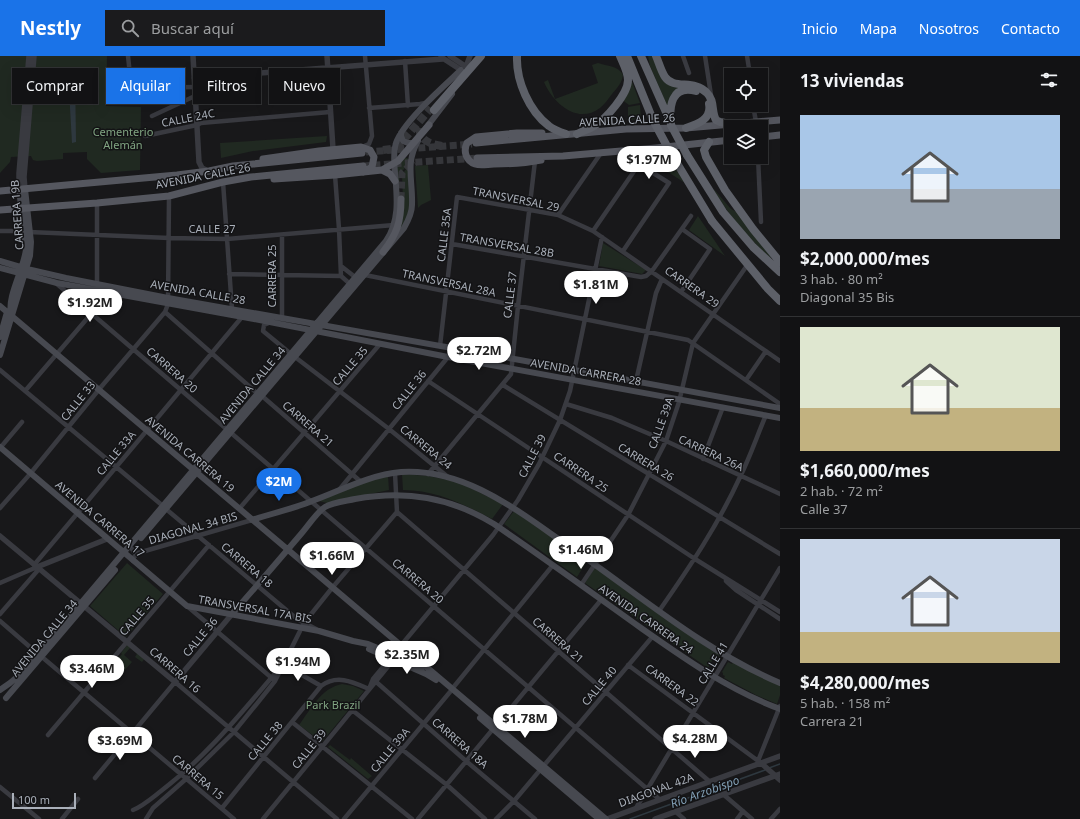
<!DOCTYPE html>
<html lang="es">
<meta charset="utf-8">
<style>
body{margin:0;font-family:"Noto Sans",sans-serif;background:#1b1b1d;color:#f1f3f6;height:100vh;display:flex;flex-direction:column;font-size:15px;white-space:nowrap}
*{box-sizing:border-box;margin:0}
p{font-size:13px;color:#9c9ea0}
.icon{flex:none;width:22px;height:22px;fill:none;stroke:currentColor;stroke-width:2;stroke-linecap:round;stroke-linejoin:round}
.map{position:relative;flex:1;overflow:hidden}
.sheet{display:flex;flex-direction:column;background:#121214;width:300px}
.sheet>*{flex:none}
.guide{position:absolute;left:12px;top:12px;width:380px;height:36px;display:flex;gap:8px}
.buttons{position:absolute;left:724px;top:12px;display:grid;gap:8px}
.buttons a{display:grid;place-items:center;width:44px;height:44px;border-radius:0px;background:#121214;box-shadow:0 4px 16px #0002,0 0 0 1px #313234;font-size:20px}
.scale{position:absolute;left:12px;bottom:10px;width:64px;box-sizing:border-box;padding-left:4px;border:2px solid #aab0ba;border-top:0;font-size:11px;line-height:14px;white-space:nowrap;color:#aab0ba;-webkit-text-stroke:3px #131315;paint-order:stroke}
.price{position:absolute;translate:-50% -34px;padding:0 9px;border-radius:14px;background:#fff;color:#222;font-size:13px;line-height:26px;filter:drop-shadow(0 1px 2px #0008)}
.price::after{content:'';position:absolute;left:50%;top:24px;width:12px;height:9px;margin-left:-6px;background:inherit;clip-path:polygon(0 0,100% 0,50% 100%)}
.price.on{background:#1a73e8;color:#fff}
ul{padding:0;list-style:none}
li{display:grid;align-content:center;gap:8px;height:212px;padding:0 20px}
li+li{border-top:1px solid #313234}
li span{display:grid;place-items:center;height:124px;border-radius:0px;color:#555}
li>.icon{margin-inline-start:auto}
span .icon{width:72px;height:72px;fill:#fffc;stroke-width:1}
li b{font-size:17px}
h2{display:flex;justify-content:space-between;align-items:center;height:48px;padding:0 20px;font-size:17px}
.chip{padding:0 14px;border-radius:0px;background:#121214;box-shadow:0 4px 16px #0002,0 0 0 1px #313234;font-size:14px;line-height:36px}
.chip.on{background:#1a73e8;color:#fff}
header{display:flex;align-items:center;gap:24px;box-sizing:border-box;height:56px;padding:0 20px;background:#1a73e8;color:#fff}
header strong{font-size:19px}
nav{display:flex;gap:22px;margin-inline-start:auto;font-size:14px}
.search{width:280px;height:36px;background:#1b1b1d;display:flex;align-items:center;gap:10px;box-sizing:border-box;padding:0 14px;border-radius:0px;color:#9c9ea0;font-size:15px}
main{display:flex;flex:1;min-height:0}
.map>svg:first-child{display:block}
</style>
<header>
<strong>Nestly</strong>
<div class="search"><svg class="icon" aria-label="search" viewBox="0 0 24 24"><circle cx="10" cy="10" r="6"/><path d="M15 15l6 6"/></svg>Buscar aquí</div>
<nav><a>Inicio</a><a>Mapa</a><a>Nosotros</a><a>Contacto</a></nav>
</header>
<main>
<div class="map">
<svg width="780" height="763" viewBox="0 0 780 763">
<rect width="100%" height="100%" fill="#18181a"/>
<path fill="#202921" d="M 0,0 L 107,0 L 106,50 L 141,51 L 140,114 L 101,117 L 87,103 L 87,96 L 63,97 L 63,103 L 37,105 L 33,104 L 31,100 L 11,101 L 10,106 L 0,117 Z
M 648,0 L 655,0 L 660,16 L 687,30 L 669,54 L 650,10 Z
M 598,7 C 607,10 619,10 623,19 C 622,27 617,32 612,38 C 608,43 605,48 600,52 C 577,69 553,47 544,26 L 548,24 L 555,43 L 598,27 L 592,9 Z
M 628,15 L 640,47 L 629,49 L 621,43 Z
M 640,49 L 641,63 L 628,64 L 628,51 Z
M 327,80 L 326,86 L 253,95 L 221,102 L 220,87 Z
M 657,100 L 673,109 L 685,127 L 657,109 Z
M 402,102 L 408,102 C 406,122 416,145 406,164 C 403,170 399,175 396,180 L 403,144 L 402,119 L 406,113 L 405,112 C 396,120 400,139 400,150 L 395,109 Z
M 428,109 L 431,144 L 421,149 L 418,152 L 415,110 Z
M 713,132 L 731,153 L 737,156 L 771,201 L 770,203 C 749,181 727,159 713,132 Z
M 698,160 L 725,200 L 689,174 Z
M 603,187 L 646,214 L 642,218 L 599,210 Z
M 402,418 L 428,420 L 458,426 L 503,448 L 492,463 C 463,448 436,434 403,434 Z
M 388,420 L 389,434 L 327,447 L 319,445 L 362,426 Z
M 514,455 L 587,505 L 577,521 L 504,468 Z
M 127,507 L 163,538 L 126,581 L 90,550 Z
M 595,511 L 721,600 L 713,603 L 708,612 L 585,527 Z
M 128,588 L 145,602 L 142,606 L 135,601 L 137,598 L 130,592 L 124,599 L 132,606 L 124,615 L 120,611 L 116,610 L 109,618 L 109,620 L 105,617 L 122,598 L 121,597 Z
M 728,606 L 732,608 L 733,606 L 780,629 L 780,639 L 777,648 L 756,639 L 724,622 L 725,620 L 723,619 L 723,617 L 722,616 Z
M 342,628 L 353,630 L 364,635 L 322,686 L 299,669 C 311,653 321,632 342,628 Z
M 330,689 L 350,704 L 351,702 L 372,720 L 368,723 L 328,691 Z"/>
<path fill="#2e383f" d="M 68,16 L 75,17 L 76,86 L 72,87 Z"/>
<g fill="none" stroke-linecap="round" stroke-linejoin="round">
<path stroke="#2e383f" stroke-width="1.5" d="M 769,712 L 780,708
M 630,763 L 765,714"/>
<path stroke="#35363a" stroke-width="7" stroke-dasharray="7 3.5" stroke-linecap="butt" d="M 366,96 L 472,88
M 363,110 L 477,102
M 401,143 L 402,117 L 408,111 L 415,107"/>
<path stroke="#35363a" stroke-width="8" stroke-dasharray="8 4" stroke-linecap="butt" d="M 420,72 C 418,85 433,89 443,90
M 383,94 L 391,93 L 400,88 L 431,52"/>
<path stroke="#393a40" stroke-width="4.5" d="M 128,0 L 131,28 L 135,32 L 195,31
M 683,0 L 689,17
M 705,0 L 711,39
M 747,0 L 750,19
M 405,5 L 408,50
M 753,49 L 756,66
M 369,52 L 420,48 L 425,47
M 152,60 L 195,40
M 145,80 L 197,69 L 201,67 L 330,56
M 362,91 L 369,88 L 372,80 L 365,0
M 758,101 L 761,166
M 335,119 L 339,173 L 341,220
M 223,126 L 232,253
M 97,147 L 97,229
M 558,159 L 601,97
M 0,175 L 24,175
M 593,175 L 639,108 L 669,127 L 623,195
M 29,176 L 169,182 L 227,183 L 394,169
M 452,188 L 641,221 L 646,220 L 652,215 L 691,160
M 341,210 L 355,221
M 229,218 L 341,220 L 350,228
M 365,219 L 688,284 L 780,348
M 57,228 L 659,743
M 681,236 L 710,193 L 682,173
M 165,256 L 258,338
M 282,262 L 282,179
M 271,266 L 264,269 L 263,275 L 291,298
M 440,290 L 457,141 L 558,159 L 593,175 L 780,305
M 295,301 L 389,373 L 448,421
M 0,314 L 163,450
M 746,324 L 766,295
M 428,325 L 695,503 L 780,556
M 636,325 L 656,237 L 662,223
M 503,329 L 780,498
M 25,335 L 109,237
M 262,340 L 360,425
M 566,348 L 612,362 L 666,385 L 780,438
M 0,392 L 22,366
M 703,403 L 723,351
M 428,418 L 511,318 L 518,250 L 535,105
M 339,434 L 448,301
M 0,452 L 30,418 L 101,331 L 165,256 L 168,248 L 169,140
M 166,453 L 297,563 L 316,573
M 239,453 L 380,288
M 397,456 L 709,725
M 132,493 L 134,496 L 138,497
M 133,505 L 134,501 L 138,497 L 252,464
M 34,509 L 242,261
M 726,525 L 736,534 L 780,563
M 0,527 L 37,511
M 581,529 L 628,459 L 666,385 L 679,346 L 693,287 L 748,208
M 187,550 L 273,623
M 659,555 C 689,512 718,469 740,421 C 750,401 757,380 766,359
M 0,558 L 39,513
M 0,565 L 38,598
M 42,601 L 234,763
M 283,608 L 321,630
M 628,609 L 761,707
M 374,624 L 466,705 L 535,763
M 369,633 L 373,623 L 493,479 L 518,444 L 539,408 L 560,364 L 570,335 L 602,181
M 452,633 L 553,509
M 352,654 L 447,729 L 485,763
M 292,666 L 412,763
M 496,670 L 601,544
M 48,679 L 209,489
M 758,705 L 780,650
M 95,722 L 175,626 L 337,763
M 0,731 L 39,763
M 724,739 L 752,763
M 222,752 L 321,630 C 337,618 353,626 369,633
M 636,752 L 780,512
M 133,754 C 143,750 152,742 161,735 C 207,700 241,657 278,614
M 676,756 L 684,763
M 62,763 L 78,743
M 146,763 L 153,752 L 186,723 L 233,677 L 255,650 L 275,625 L 304,567 L 332,532 L 397,456 L 395,417
M 263,763 L 395,602
M 344,763 L 450,636
M 418,763 L 493,673
M 496,763 L 514,745 L 653,580
M 737,763 L 743,755
M 771,763 L 780,753"/>
<path stroke="#393a40" stroke-width="5.5" d="M 193,0 L 199,106 L 202,112 L 208,115
M 327,0 L 333,93
M 450,0 L 465,10
M 441,1 L 461,14
M 467,8 L 470,0
M 194,22 L 443,3
M 19,133 L 19,117 L 29,0
M 25,133 L 24,121 L 34,0
M 0,480 L 175,626 L 232,558
M 37,511 L 107,483
M 761,707 L 780,724
M 607,763 L 780,700
M 655,763 L 780,718"/>
<path stroke="#474950" stroke-width="6" d="M 426,72 L 452,38
M 401,77 L 401,80 L 403,85 L 408,87 L 414,87
M 0,205 L 27,213 L 66,222 L 168,242 L 520,304 L 780,352
M 0,212 L 57,227 L 254,263 L 448,301 L 780,362
M 0,250 L 606,763
M 11,258 C 7,240 24,213 26,193 L 19,133
M 0,281 L 7,256
M 0,299 L 30,200 L 31,186 L 25,133
M 0,391 L 187,550 L 319,575 L 353,585 L 368,588 L 423,611
M 252,464 C 272,457 293,453 312,445 C 342,434 369,419 401,416 C 465,412 518,455 567,489 C 636,536 702,594 780,627
M 141,482 L 404,172 C 408,165 412,157 412,149 C 413,125 405,107 418,85
M 232,558 C 255,532 278,505 301,478 C 308,470 317,456 325,451 C 333,446 346,445 355,443 C 406,434 450,441 494,468 C 544,502 592,537 641,572 C 685,603 729,634 780,653
M 369,593 L 426,618 L 436,624
M 0,634 L 10,627 L 23,616 L 386,185 C 400,164 397,141 395,117 C 394,107 393,97 396,87 C 403,66 444,30 461,14
M 6,642 L 115,514
M 480,662 L 599,763"/>
<path stroke="#55575f" stroke-width="7" d="M 761,81 L 780,79
M 476,87 L 626,73 L 686,72 L 780,64
M 477,102 L 563,100 L 656,92 L 731,84
M 263,103 L 319,95 L 361,91 L 370,94 L 374,101 L 372,111 L 364,116
M 541,104 C 526,107 510,108 494,108 C 488,108 481,110 475,108 C 466,105 463,95 467,87 L 476,81 L 517,77 L 542,77
M 382,114 L 390,118 L 395,125
M 274,123 L 335,119 L 382,114 L 398,105 L 429,69
M 0,135 L 177,119 L 209,115 L 233,110 L 362,97
M 0,154 L 97,147 L 169,140 L 223,126 L 251,121 L 363,110
M 383,196 C 397,178 401,166 401,143"/>
<path stroke="#5d6068" stroke-width="8" d="M 517,0 C 516,25 529,55 549,70 C 554,74 560,76 566,78
M 627,0 L 653,64
M 641,0 L 669,63
M 656,0 C 659,7 661,15 665,21 C 674,34 694,23 707,37 C 715,45 711,55 716,64 L 720,66 L 730,68
M 434,54 L 481,0
M 671,69 C 669,51 671,28 696,35
M 686,72 C 698,68 712,63 709,48
M 577,78 C 583,75 589,73 594,70 C 606,63 628,38 628,24 C 628,16 623,7 620,0
M 709,86 L 704,94 L 706,101 L 725,134 L 753,173 L 780,206
M 687,99 L 723,156 L 753,191 L 780,216
M 712,165 L 768,233 L 780,245"/>
<path stroke="#5d6068" stroke-width="8" d="M 653,64 L 669,94 L 712,165
M 671,69 L 687,99"/>
</g>
<g text-anchor="middle" stroke-width="3" stroke-linejoin="round" paint-order="stroke">
<g font-size="11" fill="#aab0ba" stroke="#131315">
<text transform="translate(188 62) rotate(-11)" y="4">CALLE 24C</text>
<text transform="translate(627 64) rotate(-3)" y="4">AVENIDA CALLE 26</text>
<text transform="translate(203 120) rotate(-11)" y="4">AVENIDA CALLE 26</text>
<text transform="translate(516 143) rotate(11)" y="4">TRANSVERSAL 29</text>
<text transform="translate(17 159) rotate(-94)" y="4">CARRERA 19B</text>
<text x="212" y="177">CALLE 27</text>
<text transform="translate(444 179) rotate(-83)" y="4">CALLE 35A</text>
<text transform="translate(507 189) rotate(10)" y="4">TRANSVERSAL 28B</text>
<text transform="translate(272 220) rotate(-90)" y="4">CARRERA 25</text>
<text transform="translate(449 227) rotate(12)" y="4">TRANSVERSAL 28A</text>
<text transform="translate(692 231) rotate(35)" y="4">CARRERA 29</text>
<text transform="translate(198 236) rotate(10)" y="4">AVENIDA CALLE 28</text>
<text transform="translate(510 239) rotate(-83)" y="4">CALLE 37</text>
<text transform="translate(350 310) rotate(-49)" y="4">CALLE 35</text>
<text transform="translate(172 314) rotate(41)" y="4">CARRERA 20</text>
<text transform="translate(586 316) rotate(10)" y="4">AVENIDA CARRERA 28</text>
<text transform="translate(252 329) rotate(-50)" y="4">AVENIDA CALLE 34</text>
<text transform="translate(409 334) rotate(-51)" y="4">CALLE 36</text>
<text transform="translate(78 345) rotate(-51)" y="4">CALLE 33</text>
<text transform="translate(661 367) rotate(-70)" y="4">CALLE 39A</text>
<text transform="translate(308 368) rotate(41)" y="4">CARRERA 21</text>
<text transform="translate(426 391) rotate(39)" y="4">CARRERA 24</text>
<text transform="translate(116 397) rotate(-50)" y="4">CALLE 33A</text>
<text transform="translate(711 397) rotate(25)" y="4">CARRERA 26A</text>
<text transform="translate(190 398) rotate(40)" y="4">AVENIDA CARRERA 19</text>
<text transform="translate(532 400) rotate(-63)" y="4">CALLE 39</text>
<text transform="translate(646 406) rotate(31)" y="4">CARRERA 26</text>
<text transform="translate(581 416) rotate(34)" y="4">CARRERA 25</text>
<text transform="translate(100 463) rotate(40)" y="4">AVENIDA CARRERA 17</text>
<text transform="translate(193 472) rotate(-16)" y="4">DIAGONAL 34 BIS</text>
<text transform="translate(247 509) rotate(40)" y="4">CARRERA 18</text>
<text transform="translate(418 525) rotate(40)" y="4">CARRERA 20</text>
<text transform="translate(255 553) rotate(10)" y="4">TRANSVERSAL 17A BIS</text>
<text transform="translate(137 560) rotate(-49)" y="4">CALLE 35</text>
<text transform="translate(646 563) rotate(35)" y="4">AVENIDA CARRERA 24</text>
<text transform="translate(200 581) rotate(-50)" y="4">CALLE 36</text>
<text transform="translate(44 582) rotate(-50)" y="4">AVENIDA CALLE 34</text>
<text transform="translate(558 584) rotate(41)" y="4">CARRERA 21</text>
<text transform="translate(713 607) rotate(-59)" y="4">CALLE 41</text>
<text transform="translate(175 614) rotate(41)" y="4">CARRERA 16</text>
<text transform="translate(672 629) rotate(36)" y="4">CARRERA 22</text>
<text transform="translate(599 630) rotate(-50)" y="4">CALLE 40</text>
<text transform="translate(265 685) rotate(-50)" y="4">CALLE 38</text>
<text transform="translate(460 687) rotate(41)" y="4">CARRERA 18A</text>
<text transform="translate(309 693) rotate(-51)" y="4">CALLE 39</text>
<text transform="translate(390 694) rotate(-50)" y="4">CALLE 39A</text>
<text transform="translate(198 721) rotate(40)" y="4">CARRERA 15</text>
<text transform="translate(656 734) rotate(-20)" y="4">DIAGONAL 42A</text>
</g>
<g font-size="11" fill="#81a582" stroke="#131315">
<text x="123" y="80">Cementerio<tspan x="123" dy="13">Alemán</tspan></text>
<text x="333" y="653">Park Brazil</text>
</g>
<g font-size="12" font-style="italic" fill="#819fb5" stroke="#131315">
<text transform="translate(705 736) rotate(-20)" y="4">Río Arzobispo</text>
</g>
</g>
</svg>
<div class="buttons">
<a><svg class="icon" aria-label="locate" viewBox="0 0 24 24"><circle cx="12" cy="12" r="6"/><path d="M12 2v4M12 18v4M2 12h4M18 12h4"/></svg></a>
<a><svg class="icon" aria-label="layers" viewBox="0 0 24 24"><path d="M12 4l9 5-9 5-9-5zM3 14l9 5 9-5"/></svg></a>
</div>
<div class="scale">100 m</div>
<b class="price" style="left:649px;top:124px">$1.97M</b>
<b class="price" style="left:596px;top:249px">$1.81M</b>
<b class="price" style="left:90px;top:267px">$1.92M</b>
<b class="price" style="left:479px;top:315px">$2.72M</b>
<b class="price on" style="left:279px;top:446px">$2M</b>
<b class="price" style="left:581px;top:514px">$1.46M</b>
<b class="price" style="left:332px;top:520px">$1.66M</b>
<b class="price" style="left:407px;top:619px">$2.35M</b>
<b class="price" style="left:298px;top:626px">$1.94M</b>
<b class="price" style="left:92px;top:633px">$3.46M</b>
<b class="price" style="left:525px;top:683px">$1.78M</b>
<b class="price" style="left:695px;top:703px">$4.28M</b>
<b class="price" style="left:120px;top:705px">$3.69M</b>
<div class="guide">
<a class="chip">Comprar</a>
<a class="chip on">Alquilar</a>
<a class="chip">Filtros</a>
<a class="chip">Nuevo</a>
</div>
</div>
<section class="sheet">
<h2>13 viviendas<svg class="icon" aria-label="filters" viewBox="0 0 24 24"><path d="M4 7h16M4 17h16"/><circle cx="9" cy="7" r="2"/><circle cx="15" cy="17" r="2"/></svg></h2>
<ul>
<li><span style="background:linear-gradient(#a9c7e8 60%,#9aa5b1 0)"><svg class="icon" aria-label="home" viewBox="0 0 24 24"><path d="M3 11l9-7 9 7M6 9v11h12V9"/></svg></span><div><b>$2,000,000/mes</b><p>3 hab. · 80 m²</p><p>Diagonal 35 Bis</p></div></li>
<li><span style="background:linear-gradient(#dfe7d0 65%,#c2b280 0)"><svg class="icon" aria-label="home" viewBox="0 0 24 24"><path d="M3 11l9-7 9 7M6 9v11h12V9"/></svg></span><div><b>$1,660,000/mes</b><p>2 hab. · 72 m²</p><p>Calle 37</p></div></li>
<li><span style="background:linear-gradient(#c9d6e8 75%,#c2b280 0)"><svg class="icon" aria-label="home" viewBox="0 0 24 24"><path d="M3 11l9-7 9 7M6 9v11h12V9"/></svg></span><div><b>$4,280,000/mes</b><p>5 hab. · 158 m²</p><p>Carrera 21</p></div></li>
</ul>
</section>
</main>
